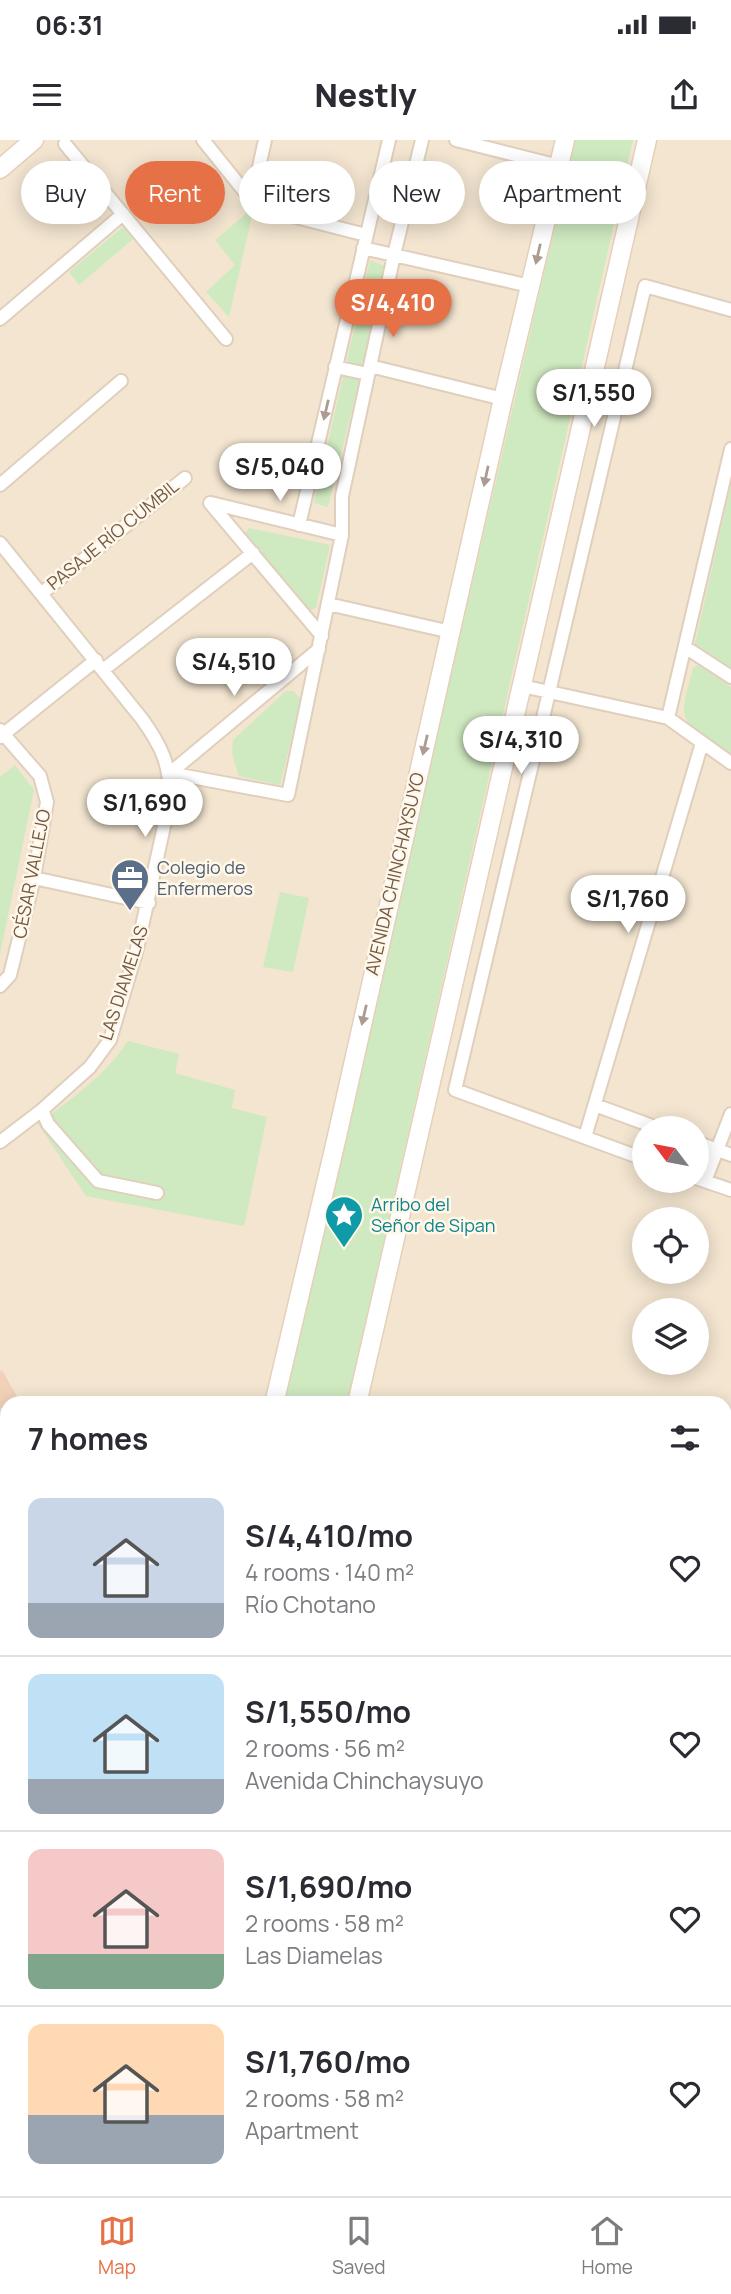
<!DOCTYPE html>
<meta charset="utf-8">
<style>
body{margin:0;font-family:Manrope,sans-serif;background:#f2f2f3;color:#2b2b33;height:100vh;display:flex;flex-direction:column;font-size:26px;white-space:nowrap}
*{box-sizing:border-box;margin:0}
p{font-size:23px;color:#7c7c81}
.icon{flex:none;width:38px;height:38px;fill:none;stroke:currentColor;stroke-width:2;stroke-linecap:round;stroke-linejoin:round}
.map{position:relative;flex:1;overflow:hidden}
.drawer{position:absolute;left:0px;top:1256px;width:732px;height:800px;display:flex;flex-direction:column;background:#fff;border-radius:21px 21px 0 0;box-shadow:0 4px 18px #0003}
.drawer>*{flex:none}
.top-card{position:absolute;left:21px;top:21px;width:690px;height:63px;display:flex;gap:14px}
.needle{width:46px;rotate:302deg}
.buttons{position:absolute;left:632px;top:976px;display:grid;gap:14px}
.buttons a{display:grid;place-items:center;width:77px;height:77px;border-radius:50%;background:#fff;box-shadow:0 4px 18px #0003;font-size:35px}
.price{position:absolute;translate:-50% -60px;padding:0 16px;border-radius:24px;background:#fff;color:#222;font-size:23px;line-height:46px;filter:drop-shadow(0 2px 4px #0008)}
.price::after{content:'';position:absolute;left:50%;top:42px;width:21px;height:16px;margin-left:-10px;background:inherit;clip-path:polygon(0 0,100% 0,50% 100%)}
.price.active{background:#e67146;color:#fff}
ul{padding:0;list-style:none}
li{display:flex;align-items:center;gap:21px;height:175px;padding:0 28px}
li+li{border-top:2px solid #e1e1e2}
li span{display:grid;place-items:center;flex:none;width:196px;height:140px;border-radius:14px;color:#555}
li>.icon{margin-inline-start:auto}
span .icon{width:84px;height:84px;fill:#fffc;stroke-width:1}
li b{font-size:30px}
h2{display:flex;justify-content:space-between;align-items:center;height:84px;padding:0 28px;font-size:30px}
.chip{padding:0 24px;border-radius:32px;background:#fff;box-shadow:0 4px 18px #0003;font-size:24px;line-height:63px}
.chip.active{background:#e67146;color:#fff}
.status{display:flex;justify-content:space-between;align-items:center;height:49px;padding:0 35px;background:#fff;direction:ltr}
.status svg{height:19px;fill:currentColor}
header{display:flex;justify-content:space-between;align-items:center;height:91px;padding:0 28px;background:#fff;font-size:32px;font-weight:800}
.dock{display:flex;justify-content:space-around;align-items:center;height:98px;border-top:2px solid #e1e1e2;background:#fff;font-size:19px;color:#7c7c81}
.dock a{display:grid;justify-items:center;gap:4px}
.dock .active{color:#e67146}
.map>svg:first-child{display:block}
</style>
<div class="status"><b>06:31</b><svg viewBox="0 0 49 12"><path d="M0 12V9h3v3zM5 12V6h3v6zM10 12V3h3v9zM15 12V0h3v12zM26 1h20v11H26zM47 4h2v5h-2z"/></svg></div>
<header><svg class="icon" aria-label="menu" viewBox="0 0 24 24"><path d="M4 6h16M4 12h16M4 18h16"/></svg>Nestly<svg class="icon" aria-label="share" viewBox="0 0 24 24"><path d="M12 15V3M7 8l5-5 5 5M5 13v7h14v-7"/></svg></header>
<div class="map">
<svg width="731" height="2056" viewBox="0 0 731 2056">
<rect width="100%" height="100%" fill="#fcf3e1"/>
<path fill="#f3e5d0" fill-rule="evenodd" d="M 0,0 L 731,0 L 731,2056 L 0,2056 ZM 644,989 L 696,989 L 696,1041 L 644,1041 ZM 644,1080 L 696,1080 L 696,1132 L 644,1132 ZM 644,1171 L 696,1171 L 696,1223 L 644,1223 ZM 7,1264 L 724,1264 L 724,2049 L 7,2049 Z"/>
<path fill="#cfe9c0" d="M 575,0 L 633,0 L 347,1263 L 282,1264 Z
M 254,67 L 229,177 L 206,152 L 235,125 L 215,100 Z
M 123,87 L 133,99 L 79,145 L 69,132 Z
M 370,120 L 387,127 L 328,367 L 314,363 Z
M 731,344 L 731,529 L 695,504 Z
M 249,388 L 330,405 L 316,468 L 307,471 L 244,395 Z
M 698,525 L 731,547 L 731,619 C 714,607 683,591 684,567 C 685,554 690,541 693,528 Z
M 286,551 L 293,551 L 301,559 L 280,645 L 239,636 L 232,614 L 233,600 Z
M 15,625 L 34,650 L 0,814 L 0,637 Z
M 280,752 L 309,758 L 293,832 L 263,827 Z
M 128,901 L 179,914 L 175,933 L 235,950 L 232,968 L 267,977 L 244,1086 L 86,1056 L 38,984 C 71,959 105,936 128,901 Z"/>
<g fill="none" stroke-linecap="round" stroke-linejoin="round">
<path stroke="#b6dce5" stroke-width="16" d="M 166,2056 L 166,2052"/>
</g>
<path fill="#f1d2b9" d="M 2,1230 L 18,1258 L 0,1269 L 0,1232 Z
M 0,1309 L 7,1315 L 7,1341 L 0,1350 Z
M 7,1397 L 7,1435 L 0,1439 L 0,1401 Z
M 4,1513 L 7,1518 L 7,1545 L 0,1550 L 0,1516 Z
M 228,2049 L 262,2049 L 261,2056 L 228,2056 Z"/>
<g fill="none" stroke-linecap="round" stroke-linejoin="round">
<defs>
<path id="street" d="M 203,0 L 257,67 L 366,95
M 456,0 L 559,26
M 65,4 L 226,199
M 255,45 L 265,0
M 363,108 L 530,146
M 0,179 L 123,74
M 370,226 L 503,259
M 335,227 L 368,234
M 731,309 L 668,578 L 731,623
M 0,345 L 121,241
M 210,363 L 322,496
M 211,363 L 342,395
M 299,385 L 389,0
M 0,403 L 142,579 C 162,607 170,624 170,659 L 137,809 L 110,900 L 90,927 L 42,970 L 0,1002
M 42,453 L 185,338
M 328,464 L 451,492
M 685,507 L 731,537
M 103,530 L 253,413
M 522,546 L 668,578
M 0,590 L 40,636 L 47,662 L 34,738 L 10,835 L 0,846
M 0,597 L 96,520
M 170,633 L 288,655 L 342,395 L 342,356 L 394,115 L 422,0
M 170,633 L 319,509
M 34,738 L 149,763
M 595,965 L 660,989
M 42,970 L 48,984 L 98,1041 L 157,1053
M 585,997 L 702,603
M 696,1002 L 731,1015
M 644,1019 L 455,950 L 645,146 L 731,170
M 696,1038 L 731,1050
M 705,1041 L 731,974
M 0,1376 L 7,1385
M 0,1566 L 7,1561
M 724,1615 L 731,1614
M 0,1716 L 7,1710
M 0,1791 L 7,1799"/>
<path id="secondary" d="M 0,29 L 34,0
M 274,1264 L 335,1005 L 503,259 L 565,0
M 357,1264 L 647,0
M 724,1548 L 731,1550
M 724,1579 L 731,1581
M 724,1944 L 731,1943
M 0,1950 L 7,1954
M 724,1975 L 731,1974
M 0,1977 L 7,1980
M 184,2056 L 185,2049"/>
</defs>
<use href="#street" stroke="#e0cfbd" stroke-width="16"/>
<use href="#secondary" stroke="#e5d0bb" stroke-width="21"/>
<use href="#street" stroke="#fff" stroke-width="12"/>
<use href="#secondary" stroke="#fff" stroke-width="18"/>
</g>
<defs><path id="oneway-solid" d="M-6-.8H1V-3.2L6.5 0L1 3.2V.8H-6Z" transform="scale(1.75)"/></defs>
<g fill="#ab9b91">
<use href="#oneway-solid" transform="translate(538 114) rotate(103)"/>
<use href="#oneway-solid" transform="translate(326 270) rotate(103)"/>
<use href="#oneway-solid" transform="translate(486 336) rotate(102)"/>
<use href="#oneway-solid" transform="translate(425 605) rotate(103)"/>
<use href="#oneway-solid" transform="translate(364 875) rotate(103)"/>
</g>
<defs>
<symbol id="office-pin" viewBox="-11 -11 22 30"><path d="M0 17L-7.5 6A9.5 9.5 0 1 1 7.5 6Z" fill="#5c6f8a" stroke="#fff7e7"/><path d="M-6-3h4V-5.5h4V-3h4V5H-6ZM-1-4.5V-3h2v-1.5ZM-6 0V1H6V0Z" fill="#fff"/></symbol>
<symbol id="sight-pin" viewBox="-11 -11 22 30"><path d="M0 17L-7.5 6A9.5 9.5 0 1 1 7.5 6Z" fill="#0f9aa8" stroke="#fff7e7"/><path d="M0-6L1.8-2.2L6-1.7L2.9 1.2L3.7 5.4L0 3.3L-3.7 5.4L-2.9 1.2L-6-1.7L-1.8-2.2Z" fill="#fff"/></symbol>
</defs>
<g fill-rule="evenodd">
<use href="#office-pin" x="108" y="716" width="44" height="60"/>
<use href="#sight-pin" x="322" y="1053" width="44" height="60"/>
</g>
<g text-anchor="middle" stroke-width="5" stroke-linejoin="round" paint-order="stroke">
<g font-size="18" fill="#735948" stroke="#fff7e7">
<text transform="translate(113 395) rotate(-39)" y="6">PASAJE RÍO CUMBIL</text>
<text transform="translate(32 734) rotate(-79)" y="6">CÉSAR VALLEJO</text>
<text transform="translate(395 734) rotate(-77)" y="6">AVENIDA CHINCHAYSUYO</text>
<text transform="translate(124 843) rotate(-72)" y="6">LAS DIAMELAS</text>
</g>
<g font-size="18" fill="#4e5e75" stroke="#fff7e7" text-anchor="start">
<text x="157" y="734">Colegio de<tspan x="157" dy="21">Enfermeros</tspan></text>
</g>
<g font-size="18" fill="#0d838f" stroke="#fff7e7" text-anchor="start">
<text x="371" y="1071">Arribo del<tspan x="371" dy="21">Señor de Sipan</tspan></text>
</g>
</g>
</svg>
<div class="buttons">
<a><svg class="needle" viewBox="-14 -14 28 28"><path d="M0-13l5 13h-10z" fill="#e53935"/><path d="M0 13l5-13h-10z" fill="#7c7c81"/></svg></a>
<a><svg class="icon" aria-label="locate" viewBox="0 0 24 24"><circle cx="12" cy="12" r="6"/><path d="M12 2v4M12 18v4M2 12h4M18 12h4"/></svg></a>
<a><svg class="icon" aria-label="layers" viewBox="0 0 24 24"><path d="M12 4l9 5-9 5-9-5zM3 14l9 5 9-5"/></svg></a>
</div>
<b class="price active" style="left:393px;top:199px">S/4,410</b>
<b class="price" style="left:594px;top:289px">S/1,550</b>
<b class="price" style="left:280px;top:363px">S/5,040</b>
<b class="price" style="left:234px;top:558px">S/4,510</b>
<b class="price" style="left:521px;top:636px">S/4,310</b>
<b class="price" style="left:145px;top:699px">S/1,690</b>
<b class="price" style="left:628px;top:795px">S/1,760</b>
<div class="top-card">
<a class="chip">Buy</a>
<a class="chip active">Rent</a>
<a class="chip">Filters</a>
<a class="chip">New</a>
<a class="chip">Apartment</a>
</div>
<section class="drawer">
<h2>7 homes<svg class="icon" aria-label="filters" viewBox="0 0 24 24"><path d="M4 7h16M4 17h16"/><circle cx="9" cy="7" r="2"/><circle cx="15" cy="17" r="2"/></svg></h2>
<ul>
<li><span style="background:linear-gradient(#c9d6e8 75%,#9aa5b1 0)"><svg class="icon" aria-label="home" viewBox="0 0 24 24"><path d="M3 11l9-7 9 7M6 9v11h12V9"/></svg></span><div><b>S/4,410/mo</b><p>4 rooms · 140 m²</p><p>Río Chotano</p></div><svg class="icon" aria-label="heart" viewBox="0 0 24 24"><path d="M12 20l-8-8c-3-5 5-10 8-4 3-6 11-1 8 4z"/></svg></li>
<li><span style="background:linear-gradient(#bfe0f5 75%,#9aa5b1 0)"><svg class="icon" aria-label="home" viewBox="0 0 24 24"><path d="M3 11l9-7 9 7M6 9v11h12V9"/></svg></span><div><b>S/1,550/mo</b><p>2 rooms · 56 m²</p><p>Avenida Chinchaysuyo</p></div><svg class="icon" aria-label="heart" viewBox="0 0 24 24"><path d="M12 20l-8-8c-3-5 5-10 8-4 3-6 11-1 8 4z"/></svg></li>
<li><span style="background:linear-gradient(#f6c9c9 75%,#7fa58c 0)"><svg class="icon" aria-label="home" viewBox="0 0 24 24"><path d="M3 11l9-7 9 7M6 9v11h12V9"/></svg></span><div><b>S/1,690/mo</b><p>2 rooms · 58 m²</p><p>Las Diamelas</p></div><svg class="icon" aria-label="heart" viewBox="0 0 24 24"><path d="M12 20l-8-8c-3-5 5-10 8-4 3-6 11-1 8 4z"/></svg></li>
<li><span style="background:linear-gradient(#ffd9b3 65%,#9aa5b1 0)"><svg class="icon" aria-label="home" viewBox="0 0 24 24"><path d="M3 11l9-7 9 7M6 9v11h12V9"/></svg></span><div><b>S/1,760/mo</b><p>2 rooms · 58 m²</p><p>Apartment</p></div><svg class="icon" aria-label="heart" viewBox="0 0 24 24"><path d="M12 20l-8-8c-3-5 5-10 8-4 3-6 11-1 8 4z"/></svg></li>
</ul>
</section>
</div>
<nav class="dock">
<a class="active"><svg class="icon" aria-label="map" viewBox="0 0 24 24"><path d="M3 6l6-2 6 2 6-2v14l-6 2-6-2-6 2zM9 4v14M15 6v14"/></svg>Map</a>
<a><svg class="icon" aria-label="saved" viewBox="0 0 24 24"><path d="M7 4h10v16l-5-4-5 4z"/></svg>Saved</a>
<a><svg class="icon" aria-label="home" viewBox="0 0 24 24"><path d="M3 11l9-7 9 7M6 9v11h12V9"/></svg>Home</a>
</nav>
